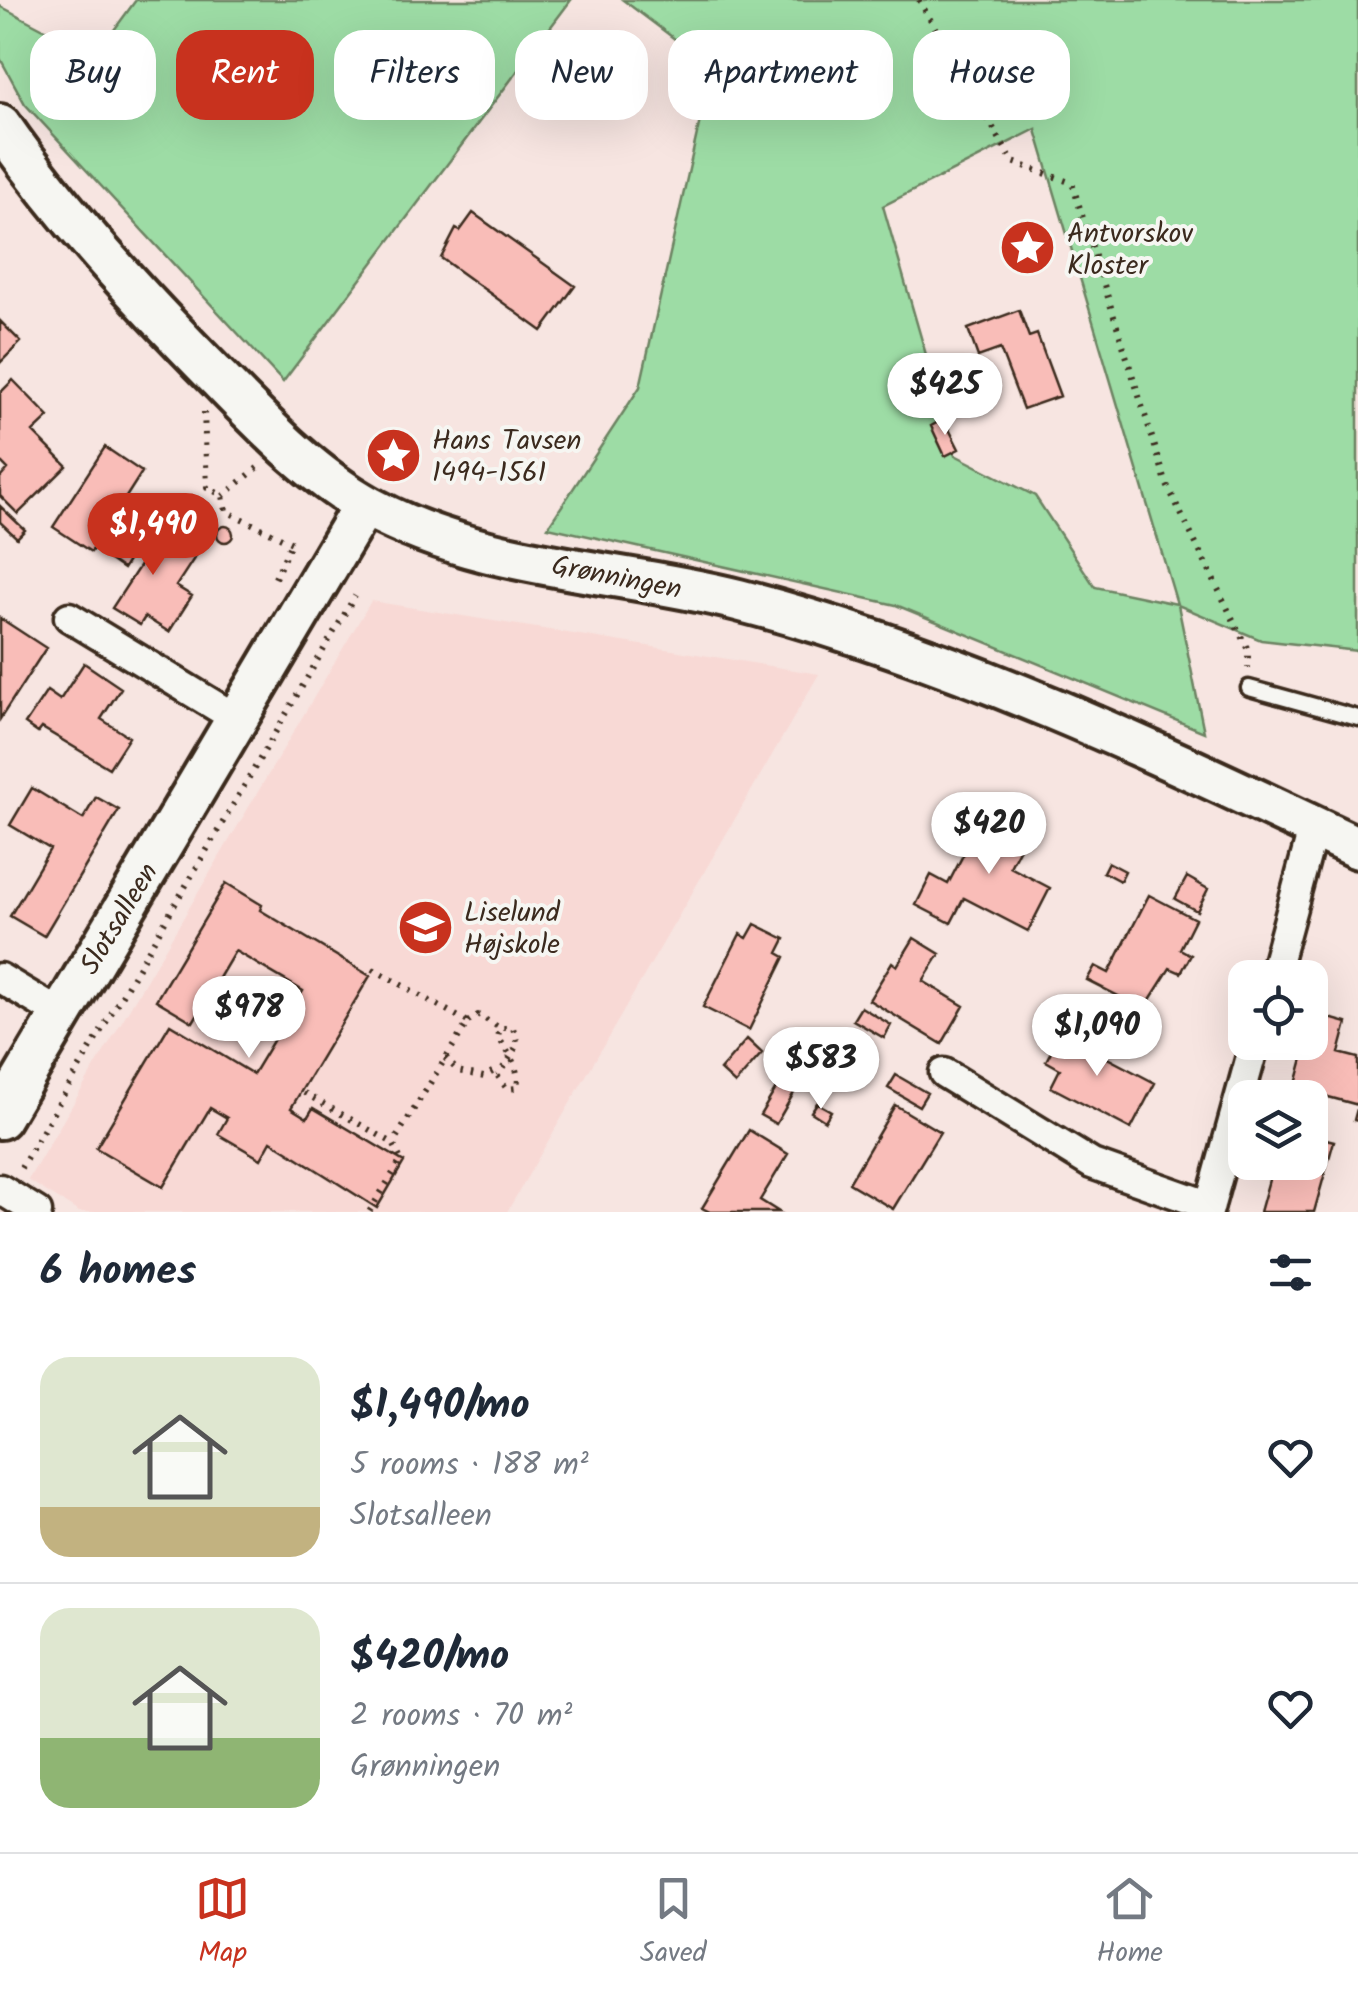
<!DOCTYPE html>
<meta charset="utf-8">
<style>
body{margin:0;font-family:Kalam,sans-serif;background:#f6f6f7;color:#1f2937;height:100vh;display:flex;flex-direction:column;font-size:38px;white-space:nowrap}
*{box-sizing:border-box;margin:0}
p{font-size:32px;color:#747a83}
.icon{flex:none;width:55px;height:55px;fill:none;stroke:currentColor;stroke-width:2;stroke-linecap:round;stroke-linejoin:round}
.map{position:relative;height:1212px;overflow:hidden}
.side{display:flex;flex-direction:column;background:#fff;flex:1}
.side>*{flex:none}
.top-card{position:absolute;left:30px;top:30px;width:1300px;height:90px;display:flex;gap:20px}
.fabs{position:absolute;left:1228px;top:960px;display:grid;gap:20px}
.fabs a{display:grid;place-items:center;width:100px;height:100px;border-radius:20px;background:#fff;box-shadow:0 10px 40px #0002;font-size:50px}
.price{position:absolute;translate:-50% -85px;padding:0 22px;border-radius:35px;background:#fff;color:#222;font-size:32px;line-height:65px;filter:drop-shadow(0 2px 5px #0008)}
.price::after{content:'';position:absolute;left:50%;top:60px;width:30px;height:22px;margin-left:-15px;background:inherit;clip-path:polygon(0 0,100% 0,50% 100%)}
.price.active{background:#c8321e;color:#fff}
ul{padding:0;list-style:none}
li{display:flex;align-items:center;gap:30px;height:250px;padding:0 40px}
li+li{border-top:2px solid #e0e1e3}
li span{display:grid;place-items:center;flex:none;width:280px;height:200px;border-radius:30px;color:#555}
li>.icon{margin-inline-start:auto}
span .icon{width:120px;height:120px;fill:#fffc;stroke-width:1}
li b{font-size:42px}
h2{display:flex;justify-content:space-between;align-items:center;height:120px;padding:0 40px;font-size:42px}
.chip{padding:0 35px;border-radius:30px;background:#fff;box-shadow:0 10px 40px #0002;font-size:35px;line-height:90px}
.chip.active{background:#c8321e;color:#fff}
.dock{display:flex;justify-content:space-around;align-items:center;height:140px;border-top:2px solid #e0e1e3;background:#fff;font-size:28px;color:#747a83}
.dock a{display:grid;justify-items:center;gap:5px}
.dock .active{color:#c8321e}
.map>svg:first-child{display:block}
</style>
<div class="map">
<svg width="1358" height="1212" viewBox="0 0 1358 1212">
<rect width="100%" height="100%" fill="#f7e5e1"/>
<filter id="ink" filterUnits="userSpaceOnUse"><feTurbulence type="fractalNoise" baseFrequency=".01" numOctaves="2"/><feDisplacementMap in="SourceGraphic" scale="20" xChannelSelector="R" yChannelSelector="G"/><feConvolveMatrix kernelMatrix="1 2 1 2 8 2 1 2 1" color-interpolation-filters="sRGB"/></filter>
<g filter="url(#ink)">
<path fill="#f8d9d5" d="M 371,601 L 819,674 L 507,1212 L 79,1212 L 28,1180 Z"/>
<path fill="#9ddca5" stroke="#6c8362" stroke-width="2.5" fill-rule="evenodd" d="M 136,0 L 571,0 L 283,382 L 25,104 L 0,58 L 0,6 L 95,56 Z
M 623,0 L 1358,0 L 1358,651 L 1261,640 L 1178,605 L 1204,732 L 896,605 L 548,527 L 640,387 L 712,67 ZM 1036,129 L 1036,130 L 1177,604 L 1095,587 L 1035,496 L 955,455 L 883,206 Z"/>
<path fill="#f9bdb8" stroke="#3b2a1e" stroke-width="2.5" d="M 473,213 L 575,286 L 542,331 L 441,258 L 456,229 L 460,231 Z
M 1019,310 L 1029,337 L 1037,334 L 1060,396 L 1023,409 L 1000,349 L 978,357 L 968,329 Z
M 0,321 L 21,342 L 0,363 Z
M 13,380 L 49,417 L 33,432 L 67,466 L 18,514 L 0,496 L 0,478 L 8,469 L 0,461 L 0,393 Z
M 944,419 L 959,449 L 945,456 L 931,426 Z
M 105,447 L 142,472 L 91,552 L 53,527 Z
M 0,506 L 25,530 L 17,538 L 0,522 Z
M 128,526 L 142,535 L 146,529 L 158,536 L 161,532 L 197,554 L 176,586 L 192,596 L 169,632 L 145,617 L 140,625 L 112,608 L 150,550 L 139,543 L 123,569 L 107,558 Z
M217 534a8 8 0 1 1 16 0a8 8 0 1 1-16 0Z
M 0,618 L 46,648 L 0,719 Z
M 84,663 L 121,688 L 101,719 L 129,737 L 109,768 L 42,728 L 38,733 L 25,724 L 47,691 L 60,700 Z
M 32,788 L 83,819 L 96,797 L 119,810 L 44,936 L 10,916 L 50,849 L 10,825 Z
M 987,809 L 1029,830 L 1010,867 L 1050,888 L 1028,931 L 964,898 L 951,923 L 916,905 L 931,875 L 948,884 Z
M 1108,862 L 1125,871 L 1120,881 L 1103,872 Z
M 1187,877 L 1208,889 L 1197,911 L 1175,899 Z
M 226,883 L 262,905 L 260,910 L 370,976 L 291,1108 L 307,1118 L 313,1108 L 404,1162 L 377,1208 L 271,1141 L 261,1159 L 218,1134 L 227,1118 L 210,1108 L 163,1187 L 96,1148 L 170,1024 L 253,1074 L 303,991 L 235,951 L 193,1022 L 156,1000 Z
M 1149,895 L 1195,919 L 1180,949 L 1191,955 L 1181,973 L 1170,968 L 1144,1009 L 1087,980 L 1095,966 L 1109,973 Z
M 755,924 L 785,939 L 778,953 L 785,957 L 749,1030 L 703,1007 L 740,934 L 747,938 Z
M 914,938 L 940,954 L 923,981 L 964,1006 L 942,1044 L 869,1000 L 892,962 L 897,966 Z
M 861,1007 L 891,1025 L 884,1038 L 853,1020 Z
M 1315,1014 L 1347,1023 L 1339,1053 L 1358,1058 L 1358,1121 L 1354,1120 L 1358,1105 L 1295,1088 Z
M 1068,1019 L 1082,1027 L 1075,1041 L 1155,1083 L 1131,1129 L 1051,1087 L 1060,1069 L 1046,1061 Z
M 747,1039 L 762,1053 L 735,1084 L 720,1070 Z
M 896,1075 L 927,1093 L 919,1106 L 888,1088 Z
M 783,1077 L 798,1086 L 776,1124 L 760,1115 Z
M 817,1103 L 831,1111 L 825,1121 L 811,1112 Z
M 895,1105 L 940,1132 L 893,1209 L 849,1183 Z
M 749,1130 L 788,1154 L 760,1200 L 779,1212 L 710,1212 L 702,1208 Z
M 1310,1135 L 1334,1141 L 1314,1212 L 1260,1212 L 1274,1162 L 1310,1162 Z"/>
<g fill="none" stroke-linecap="round" stroke-linejoin="round">
<defs>
<path id="lane" d="M 1249,688 L 1358,718"/>
<path id="street" d="M 69,617 L 237,719
M 0,978 L 60,1014
M 1273,978 L 1314,826
M 944,1073 L 1092,1164 L 1210,1206
M 0,1189 L 37,1212
M 1208,1212 L 1255,1042"/>
<path id="secondary" d="M 0,125 C 64,217 140,299 218,378 C 263,424 312,476 369,507 C 482,569 616,569 738,600 C 955,656 1156,752 1358,848
M 0,1118 L 364,505"/>
</defs>
<use href="#lane" stroke="#3b2a1e" stroke-width="21"/>
<use href="#street" stroke="#3b2a1e" stroke-width="35"/>
<use href="#secondary" stroke="#3b2a1e" stroke-width="48"/>
<path stroke="#3b2a1e" stroke-width="6" stroke-dasharray="2.5 8" stroke-linecap="butt" d="M 919,0 L 1013,162 L 1072,183 L 1167,485 L 1248,650 L 1248,668
M 204,412 L 207,487 L 223,496 L 226,511 L 292,543
M 223,496 L 261,465
M 275,578 L 291,543
M 373,969 L 468,1022 L 393,1143
M 468,1022 L 478,1015 L 500,1028
M 445,1058 L 458,1071 L 484,1077 L 494,1071 L 507,1089 L 517,1088 C 521,1069 508,1052 498,1037 L 500,1028 L 513,1028 L 518,1044 L 498,1076
M 304,1093 L 393,1143 L 401,1160 L 369,1212
M 21,1168 L 355,596"/>
<use href="#lane" stroke="#f6f6f2" stroke-width="14"/>
<use href="#street" stroke="#f6f6f2" stroke-width="28"/>
<use href="#secondary" stroke="#f6f6f2" stroke-width="40"/>
</g>
</g>
<defs>
<symbol id="sight-disc" viewBox="-11 -11 22 22"><circle r="9.5" fill="#c8321e" stroke="#f6f6f2"/><path d="M0-6L1.8-2.2L6-1.7L2.9 1.2L3.7 5.4L0 3.3L-3.7 5.4L-2.9 1.2L-6-1.7L-1.8-2.2Z" fill="#fff"/></symbol>
<symbol id="university-disc" viewBox="-11 -11 22 22"><circle r="9.5" fill="#c8321e" stroke="#f6f6f2"/><path d="M0-5L7-2L0 1L-7-2ZM-4 1L0 2.5L4 1V4Q0 6-4 4Z" fill="#fff"/></symbol>
</defs>
<g fill-rule="evenodd">
<use href="#sight-disc" x="996" y="216" width="63" height="63"/>
<use href="#sight-disc" x="362" y="424" width="63" height="63"/>
<use href="#university-disc" x="394" y="896" width="63" height="63"/>
</g>
<g text-anchor="middle" stroke-width="8" stroke-linejoin="round" paint-order="stroke">
<g font-size="28" fill="#3b2a1e" stroke="#f6f6f2" text-anchor="start">
<text x="1067" y="242">Antvorskov<tspan x="1067" dy="32">Kloster</tspan></text>
<text x="432" y="449">Hans Tavsen<tspan x="432" dy="32">1494-1561</tspan></text>
<text x="464" y="921">Liselund<tspan x="464" dy="32">Højskole</tspan></text>
</g>
<g font-size="28" fill="#3b2a1e" stroke="#f6f6f2">
<text transform="translate(617 576) rotate(11)" y="10">Grønningen</text>
<text transform="translate(118 918) rotate(-59)" y="10">Slotsalleen</text>
</g>
</g>
</svg>
<div class="fabs">
<a><svg class="icon" aria-label="locate" viewBox="0 0 24 24"><circle cx="12" cy="12" r="6"/><path d="M12 2v4M12 18v4M2 12h4M18 12h4"/></svg></a>
<a><svg class="icon" aria-label="layers" viewBox="0 0 24 24"><path d="M12 4l9 5-9 5-9-5zM3 14l9 5 9-5"/></svg></a>
</div>
<b class="price" style="left:945px;top:438px">$425</b>
<b class="price active" style="left:153px;top:578px">$1,490</b>
<b class="price" style="left:989px;top:877px">$420</b>
<b class="price" style="left:249px;top:1061px">$978</b>
<b class="price" style="left:1097px;top:1079px">$1,090</b>
<b class="price" style="left:821px;top:1112px">$583</b>
<div class="top-card">
<a class="chip">Buy</a>
<a class="chip active">Rent</a>
<a class="chip">Filters</a>
<a class="chip">New</a>
<a class="chip">Apartment</a>
<a class="chip">House</a>
</div>
</div>
<section class="side">
<h2>6 homes<svg class="icon" aria-label="filters" viewBox="0 0 24 24"><path d="M4 7h16M4 17h16"/><circle cx="9" cy="7" r="2"/><circle cx="15" cy="17" r="2"/></svg></h2>
<ul>
<li><span style="background:linear-gradient(#dfe7d0 75%,#c2b280 0)"><svg class="icon" aria-label="home" viewBox="0 0 24 24"><path d="M3 11l9-7 9 7M6 9v11h12V9"/></svg></span><div><b>$1,490/mo</b><p>5 rooms · 188 m²</p><p>Slotsalleen</p></div><svg class="icon" aria-label="heart" viewBox="0 0 24 24"><path d="M12 20l-8-8c-3-5 5-10 8-4 3-6 11-1 8 4z"/></svg></li>
<li><span style="background:linear-gradient(#dfe7d0 65%,#8fb573 0)"><svg class="icon" aria-label="home" viewBox="0 0 24 24"><path d="M3 11l9-7 9 7M6 9v11h12V9"/></svg></span><div><b>$420/mo</b><p>2 rooms · 70 m²</p><p>Grønningen</p></div><svg class="icon" aria-label="heart" viewBox="0 0 24 24"><path d="M12 20l-8-8c-3-5 5-10 8-4 3-6 11-1 8 4z"/></svg></li>
</ul>
</section>
<nav class="dock">
<a class="active"><svg class="icon" aria-label="map" viewBox="0 0 24 24"><path d="M3 6l6-2 6 2 6-2v14l-6 2-6-2-6 2zM9 4v14M15 6v14"/></svg>Map</a>
<a><svg class="icon" aria-label="saved" viewBox="0 0 24 24"><path d="M7 4h10v16l-5-4-5 4z"/></svg>Saved</a>
<a><svg class="icon" aria-label="home" viewBox="0 0 24 24"><path d="M3 11l9-7 9 7M6 9v11h12V9"/></svg>Home</a>
</nav>
